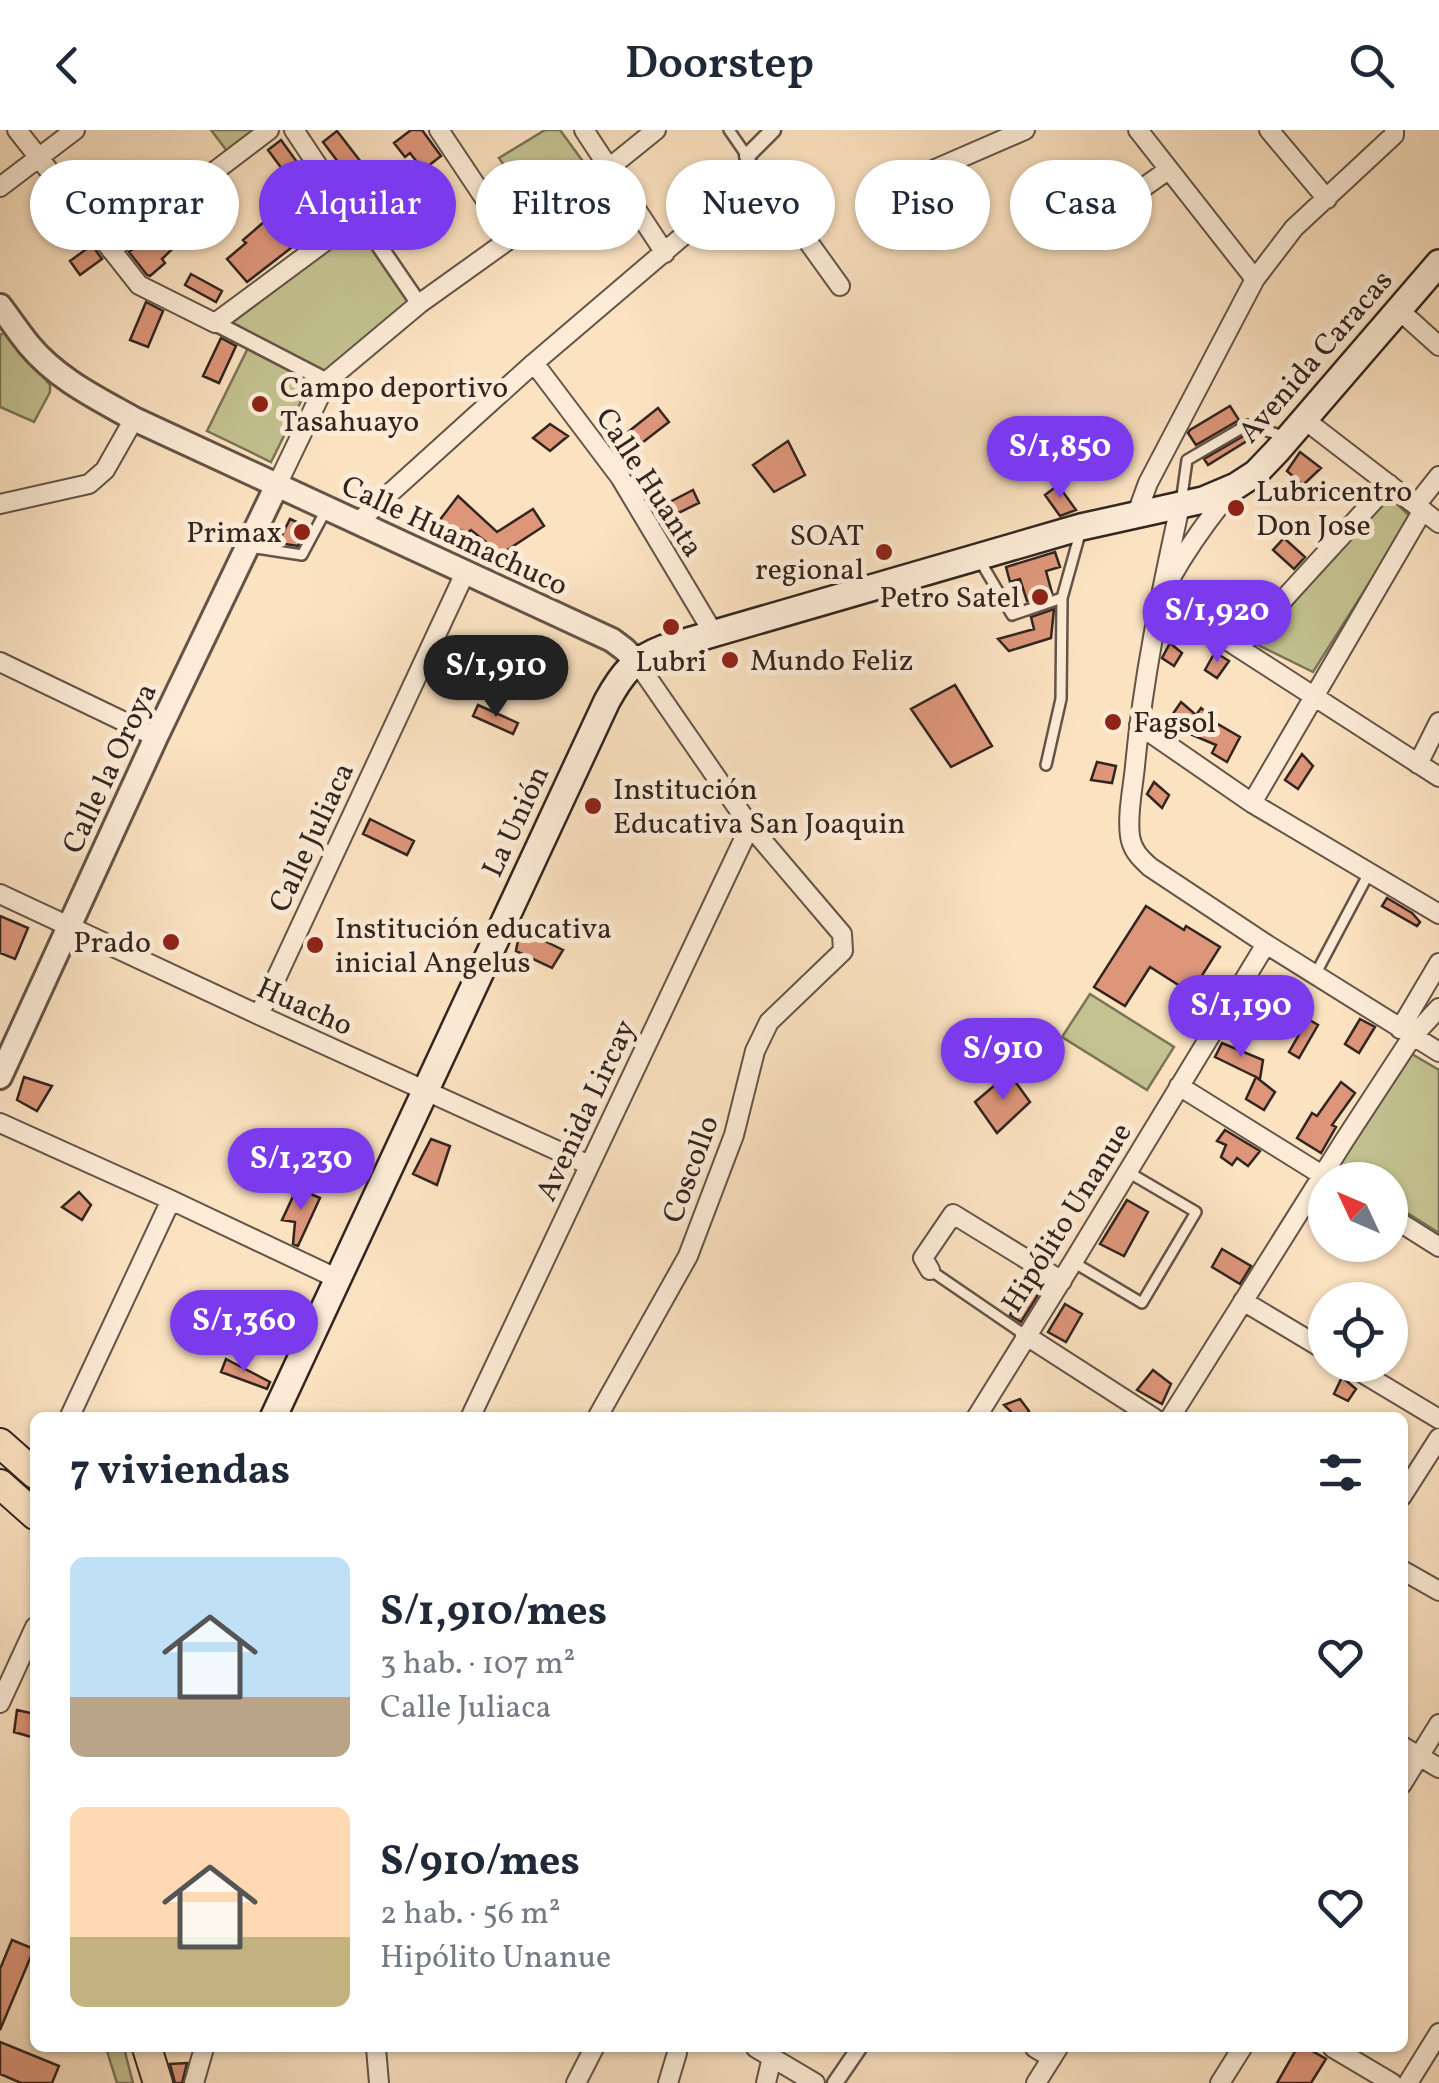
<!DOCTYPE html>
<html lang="es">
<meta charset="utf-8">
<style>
body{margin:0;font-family:Vollkorn,serif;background:#f2f2f3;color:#1f2937;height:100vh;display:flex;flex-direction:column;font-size:38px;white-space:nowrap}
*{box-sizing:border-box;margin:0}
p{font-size:32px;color:#747a83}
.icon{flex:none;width:55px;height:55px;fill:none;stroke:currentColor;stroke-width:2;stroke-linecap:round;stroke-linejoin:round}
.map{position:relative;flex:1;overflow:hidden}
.sheet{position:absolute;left:30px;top:1282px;width:1378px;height:640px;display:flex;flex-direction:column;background:#fff;border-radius:15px;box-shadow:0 2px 8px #0004}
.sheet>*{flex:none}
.top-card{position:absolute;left:30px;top:30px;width:1380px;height:90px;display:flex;gap:20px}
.needle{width:65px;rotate:314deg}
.tools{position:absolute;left:1308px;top:1032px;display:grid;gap:20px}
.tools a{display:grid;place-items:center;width:100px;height:100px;border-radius:50%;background:#fff;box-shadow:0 2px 8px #0004;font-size:50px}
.price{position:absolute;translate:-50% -85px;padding:0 22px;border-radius:35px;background:#7c3aed;color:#fff;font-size:32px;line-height:65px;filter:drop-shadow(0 2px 5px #0008)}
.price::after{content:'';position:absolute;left:50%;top:60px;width:30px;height:22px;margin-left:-15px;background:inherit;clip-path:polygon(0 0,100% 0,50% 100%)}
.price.current{background:#222;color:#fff}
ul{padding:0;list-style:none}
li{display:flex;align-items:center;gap:30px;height:250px;padding:0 40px}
li span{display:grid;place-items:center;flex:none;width:280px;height:200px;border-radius:15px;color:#555}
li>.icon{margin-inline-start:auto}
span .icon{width:120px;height:120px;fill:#fffc;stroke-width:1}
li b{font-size:42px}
h2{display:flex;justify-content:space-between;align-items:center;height:120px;padding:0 40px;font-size:42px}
.tag{padding:0 35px;border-radius:45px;background:#fff;box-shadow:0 2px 8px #0004;font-size:35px;line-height:90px}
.tag.current{background:#7c3aed;color:#fff}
header{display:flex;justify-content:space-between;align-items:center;height:130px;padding:0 40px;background:#fff;font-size:45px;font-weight:600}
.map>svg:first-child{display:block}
</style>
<header><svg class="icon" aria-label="back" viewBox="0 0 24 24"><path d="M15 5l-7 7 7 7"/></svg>Doorstep<svg class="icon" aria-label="search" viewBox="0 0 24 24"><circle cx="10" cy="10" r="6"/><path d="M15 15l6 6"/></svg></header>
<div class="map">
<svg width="1439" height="1953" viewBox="0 0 1439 1953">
<rect width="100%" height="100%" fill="#fbe2c1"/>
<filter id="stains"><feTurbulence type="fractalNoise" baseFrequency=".002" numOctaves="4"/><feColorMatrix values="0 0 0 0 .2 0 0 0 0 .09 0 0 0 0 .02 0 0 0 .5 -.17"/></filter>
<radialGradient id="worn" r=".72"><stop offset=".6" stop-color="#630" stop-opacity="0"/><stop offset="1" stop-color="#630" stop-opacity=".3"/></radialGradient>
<path fill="#c3c290" stroke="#7a7458" stroke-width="2.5" d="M 211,0 L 255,0 L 227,21 Z
M 545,0 L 560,0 L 590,41 L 534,80 L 499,28 Z
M 361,95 L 413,172 L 322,243 L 228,196 Z
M 6,202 L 50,255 L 50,262 L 34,292 L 0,277 L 0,205 Z
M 249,216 L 313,247 L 271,332 L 207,301 Z
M 1386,364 L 1411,387 L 1313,542 L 1258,515 Z
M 1090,864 L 1174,917 L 1147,960 L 1062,907 Z
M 1412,924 L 1439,940 L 1439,1103 L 1390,1072 L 1390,1050 L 1355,1050 L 1337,1039 Z
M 106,1918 L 124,1918 L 133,1953 L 117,1953 Z"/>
<path fill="#dd967a" stroke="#322520" stroke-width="2.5" d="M 411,0 L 422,0 L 441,26 L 423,40 L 410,23 L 405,27 L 394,13 Z
M 337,1 L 371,45 L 356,56 L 323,12 Z
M 281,10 L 297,32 L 285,43 L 268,20 Z
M 317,58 L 335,84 L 247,152 L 227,129 L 246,113 L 243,110 L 272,85 L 266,78 L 276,70 L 286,83 Z
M 183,81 L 196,96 L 162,129 L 165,133 L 150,146 L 147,145 L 129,122 Z
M 92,115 L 102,129 L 80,145 L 70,131 Z
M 191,144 L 222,161 L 216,172 L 185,155 Z
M 146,172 L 163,181 L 148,217 L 130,210 Z
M 221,208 L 236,216 L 219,253 L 203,246 Z
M 1230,276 L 1239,290 L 1196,315 L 1188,303 L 1190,300 Z
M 658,278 L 669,292 L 638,316 L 628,302 Z
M 550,294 L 568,306 L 550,321 L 533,308 Z
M 1247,304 L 1250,309 L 1208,335 L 1204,329 Z
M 788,311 L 805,345 L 774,362 L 753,335 Z
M 1300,322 L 1321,338 L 1303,355 L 1287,341 Z
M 1058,355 L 1076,380 L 1060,386 L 1045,365 Z
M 693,360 L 699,373 L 670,387 L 664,375 Z
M 458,366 L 497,402 L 533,379 L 544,396 L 501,424 L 471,400 L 467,403 L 439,391 Z
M 290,389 L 308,397 L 298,416 L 278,413 Z
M 1284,408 L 1305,427 L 1294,439 L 1273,420 Z
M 1055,422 L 1060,437 L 1046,441 L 1052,463 L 1027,471 L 1020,449 L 1010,452 L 1006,437 Z
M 1054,479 L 1051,508 L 1009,521 L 998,509 L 1034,499 L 1031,487 Z
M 461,509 L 478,516 L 469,532 L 449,524 Z
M 1170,513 L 1182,523 L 1174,536 L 1162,528 Z
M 1215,522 L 1229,531 L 1217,548 L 1205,540 Z
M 955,555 L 992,616 L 951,637 L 911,579 Z
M 1181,572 L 1196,585 L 1201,578 L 1213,588 L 1211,590 L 1240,607 L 1227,632 L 1212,623 L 1216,615 L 1185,602 L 1189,596 L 1170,588 Z
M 478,575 L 518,593 L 513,604 L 473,586 Z
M 1302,624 L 1313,636 L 1298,659 L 1285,650 Z
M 1097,632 L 1116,636 L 1112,653 L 1091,650 Z
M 1154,652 L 1169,665 L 1162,678 L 1147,664 Z
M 370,689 L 414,711 L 407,725 L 363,704 Z
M 1387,768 L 1412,783 L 1420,792 L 1417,796 L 1382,776 Z
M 1146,776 L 1184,800 L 1186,796 L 1220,817 L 1191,863 L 1150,837 L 1125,876 L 1094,857 Z
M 0,786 L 28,798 L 15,829 L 0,823 Z
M 520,799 L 563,820 L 552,838 L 516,821 Z
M 1299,862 L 1311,873 L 1299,885 L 1286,881 Z
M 1308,889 L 1318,895 L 1299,928 L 1289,922 Z
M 1360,889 L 1375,897 L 1359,923 L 1345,914 Z
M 1222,913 L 1263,930 L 1260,949 L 1215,927 Z
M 1009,943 L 1030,972 L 997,1003 L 975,972 Z
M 24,947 L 52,956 L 37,981 L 17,970 Z
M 1256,947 L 1275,962 L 1264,980 L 1246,969 Z
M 1341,952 L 1355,963 L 1332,995 L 1336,997 L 1321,1023 L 1297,1008 L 1312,983 L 1317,986 Z
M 1225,1000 L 1260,1021 L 1248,1036 L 1237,1028 L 1232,1035 L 1221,1027 L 1226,1015 L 1217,1011 Z
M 431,1009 L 450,1016 L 437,1055 L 413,1044 Z
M 297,1058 L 320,1068 L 298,1116 L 293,1114 L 295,1092 L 282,1090 Z
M 79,1062 L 91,1075 L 82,1090 L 62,1077 Z
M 1127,1070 L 1148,1082 L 1124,1126 L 1100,1114 Z
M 1222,1119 L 1251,1136 L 1240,1154 L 1212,1137 Z
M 1030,1148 L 1043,1157 L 1021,1192 L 1010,1185 Z
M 1065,1174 L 1082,1184 L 1066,1212 L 1048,1202 Z
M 226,1229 L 270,1252 L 267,1259 L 221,1242 Z
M 1153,1240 L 1171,1254 L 1162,1274 L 1137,1260 Z
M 1342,1247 L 1356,1259 L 1348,1271 L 1334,1264 Z
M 1020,1269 L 1029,1281 L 1024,1288 L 1017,1288 L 1004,1275 Z
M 17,1580 L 35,1584 L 35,1608 L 14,1602 Z
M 12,1810 L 34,1819 L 0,1900 L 0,1839 Z
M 0,1912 L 59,1936 L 52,1953 L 21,1953 L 0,1944 Z
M 1297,1918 L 1307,1918 L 1326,1929 L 1311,1953 L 1277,1953 Z
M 187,1933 L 182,1953 L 175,1953 L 170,1934 Z"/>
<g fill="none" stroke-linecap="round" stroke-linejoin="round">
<defs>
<path id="service" d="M 729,0 L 758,42
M 1181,373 L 1187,330 L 1247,295 L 1287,307
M 250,417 L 302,425 L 326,380
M 979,429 L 1012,485 L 1062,468 L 1081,400
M 1046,635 L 1061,569 L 1062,468
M 1315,845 L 1369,743
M 1073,1132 L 1142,1173 L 1196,1082 L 1128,1042
M 930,1140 L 1025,1205"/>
<path id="pedestrian" d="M 747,26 L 773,0
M 354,90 L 363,92 L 419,174
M 215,193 L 327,251
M 835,1953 L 859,1918"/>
<path id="minor" d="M 17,0 L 139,155 L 215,193 L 354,90 L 294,0
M 439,0 L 511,108
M 584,0 L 665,123
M 1138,0 L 1255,149
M 1269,0 L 1327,69
M 926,43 L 1025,0
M 0,57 L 75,0
M 1099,89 L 1168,40
M 111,120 L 269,0
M 1399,180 L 1439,216
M 534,233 L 620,347 L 714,504
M 1305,290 L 1439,393
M 276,357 L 327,251 L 419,174 L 609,38 L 656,0
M 0,374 L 89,354 L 105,340 L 134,289
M 1416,375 L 1439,346
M 1180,376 C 1161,462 1143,548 1135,636 C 1133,658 1127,684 1130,706 C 1132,720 1140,728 1150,737 L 1266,814 L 1439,922
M 1136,386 L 1148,353 L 1255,149 L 1294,98 L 1394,5 L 1394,0
M 357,393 L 534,233 L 758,42 L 840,156
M 1170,449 C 1188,417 1209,388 1232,360
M 1160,467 L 1439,647
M 1240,517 L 1389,354
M 0,532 L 156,607
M 1139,595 L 1252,673 L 1439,784
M 1418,634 L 1439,592
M 1252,673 L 1423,380
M 0,764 L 259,885 L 589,1035
M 259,885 L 465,443
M 1400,899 L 1439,833
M 1179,956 L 1330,1050
M 0,993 L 171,1070 L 338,1149
M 1390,1086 L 1439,1117
M 930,1140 L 923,1128 L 953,1084 L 1062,1151
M 1243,1171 L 1325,1220
M 1025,1205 L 1154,1288
M 1349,1235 L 1439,1289
M 69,1288 L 171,1070
M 470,1288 L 750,696
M 597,1288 L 688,1126 L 734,1005 L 755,921 L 769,892 L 843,821 L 842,804 L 750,696 L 636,531
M 976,1288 L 1073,1132 L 1266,814
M 1170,1288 L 1344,1011 L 1412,907 L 1439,878
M 1402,1366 L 1439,1308
M 1402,1440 L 1439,1461
M 0,1573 L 35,1497
M 1402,1616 L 1439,1638
M 1402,1654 L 1439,1594
M 376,1918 L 379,1953
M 756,1918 L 815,1953
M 1035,1918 L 1052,1928
M 1333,1918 L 1392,1953
M 194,1953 L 204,1918
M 576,1953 L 594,1918
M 668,1953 L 677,1923
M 766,1953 L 772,1927
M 1036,1953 L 1058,1918
M 1220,1953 L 1242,1918
M 1408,1953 L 1439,1903"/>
<path id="tertiary" d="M 0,176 C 10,189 19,203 29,215 C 57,249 97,268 134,289 L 612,510 L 624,519 L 636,531
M 0,947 L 156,607 L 276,357"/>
<path id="secondary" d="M 273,1288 L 607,571 C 623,542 633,530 664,518 L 1081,397 L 1203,370 L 1236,356 L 1256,343 L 1277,321 L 1439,133"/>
<path id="primary" d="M 0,1313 L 35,1344
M 0,1354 L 35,1385
M 147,1918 L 158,1953"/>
</defs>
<use href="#service" stroke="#645448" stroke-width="14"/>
<use href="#pedestrian" stroke="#645448" stroke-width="19"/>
<use href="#minor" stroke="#645448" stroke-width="22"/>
<use href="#tertiary" stroke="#645448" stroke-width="28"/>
<use href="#secondary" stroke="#322520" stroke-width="30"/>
<use href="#primary" stroke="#322520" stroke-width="32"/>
<use href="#service" stroke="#fcecd7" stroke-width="9"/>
<use href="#pedestrian" stroke="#fcecd7" stroke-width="14"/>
<use href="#minor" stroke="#fcecd7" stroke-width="18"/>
<use href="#tertiary" stroke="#fcecd7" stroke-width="22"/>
<use href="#secondary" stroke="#fcecd7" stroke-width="25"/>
<use href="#primary" stroke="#fbe2c1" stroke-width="28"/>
</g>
<g fill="#8f2418" stroke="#fcecd7" stroke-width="4">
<circle cx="260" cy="274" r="10"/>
<circle cx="1236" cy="378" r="10"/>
<circle cx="302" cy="402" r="10"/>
<circle cx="884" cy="422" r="10"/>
<circle cx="1040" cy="467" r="10"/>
<circle cx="671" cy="497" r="10"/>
<circle cx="730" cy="530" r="10"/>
<circle cx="1113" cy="592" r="10"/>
<circle cx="593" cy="676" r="10"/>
<circle cx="171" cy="812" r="10"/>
<circle cx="315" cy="815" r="10"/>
</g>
<g text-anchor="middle" stroke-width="10" stroke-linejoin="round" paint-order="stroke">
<g font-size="30" fill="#322520" stroke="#fcecd7">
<text transform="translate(1315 226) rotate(-49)" y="10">Avenida Caracas</text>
<text transform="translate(650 352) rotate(57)" y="10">Calle Huanta</text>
<text transform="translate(455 405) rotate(25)" y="10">Calle Huamachuco</text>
<text transform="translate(109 638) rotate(-65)" y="10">Calle la Oroya</text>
<text transform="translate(515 691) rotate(-65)" y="10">La Unión</text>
<text transform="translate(311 707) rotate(-65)" y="10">Calle Juliaca</text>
<text transform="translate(305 876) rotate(24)" y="10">Huacho</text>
<text transform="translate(585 980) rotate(-65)" y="10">Avenida Lircay</text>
<text transform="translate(690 1039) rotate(-70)" y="10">Coscollo</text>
<text transform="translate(1066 1087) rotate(-58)" y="10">Hipólito Unanue</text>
</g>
<g font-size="30" fill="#322520" stroke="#fcecd7" text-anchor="start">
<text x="280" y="267">Campo deportivo<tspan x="280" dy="34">Tasahuayo</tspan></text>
<text x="1256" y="371">Lubricentro<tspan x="1256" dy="34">Don Jose</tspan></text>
<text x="282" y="412" text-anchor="end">Primax</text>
<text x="864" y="415" text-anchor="end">SOAT<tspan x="864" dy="34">regional</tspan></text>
<text x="1020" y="477" text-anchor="end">Petro Satel</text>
<text x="750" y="540">Mundo Feliz</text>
<text x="671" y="541" text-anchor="middle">Lubri</text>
<text x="1133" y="602">Fagsol</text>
<text x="613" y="669">Institución<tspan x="613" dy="34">Educativa San Joaquin</tspan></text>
<text x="335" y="808">Institución educativa<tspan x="335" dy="34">inicial Angelus</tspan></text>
<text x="151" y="822" text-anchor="end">Prado</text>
</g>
</g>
<rect width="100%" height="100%" filter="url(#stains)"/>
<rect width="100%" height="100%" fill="url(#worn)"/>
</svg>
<div class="tools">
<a><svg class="needle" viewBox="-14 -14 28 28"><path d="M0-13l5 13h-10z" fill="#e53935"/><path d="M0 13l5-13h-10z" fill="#747a83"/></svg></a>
<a><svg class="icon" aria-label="locate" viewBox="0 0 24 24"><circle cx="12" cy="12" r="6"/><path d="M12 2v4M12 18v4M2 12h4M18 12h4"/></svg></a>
</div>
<b class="price" style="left:1060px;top:371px">S/1,850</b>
<b class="price" style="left:1217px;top:535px">S/1,920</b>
<b class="price current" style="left:496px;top:590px">S/1,910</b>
<b class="price" style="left:1241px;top:930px">S/1,190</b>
<b class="price" style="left:1003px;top:973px">S/910</b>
<b class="price" style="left:301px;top:1083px">S/1,230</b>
<b class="price" style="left:244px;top:1245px">S/1,360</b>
<div class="top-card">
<a class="tag">Comprar</a>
<a class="tag current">Alquilar</a>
<a class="tag">Filtros</a>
<a class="tag">Nuevo</a>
<a class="tag">Piso</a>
<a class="tag">Casa</a>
</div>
<section class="sheet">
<h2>7 viviendas<svg class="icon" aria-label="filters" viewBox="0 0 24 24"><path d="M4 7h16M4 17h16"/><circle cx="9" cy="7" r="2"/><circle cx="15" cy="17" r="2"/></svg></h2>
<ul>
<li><span style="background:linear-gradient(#bfe0f5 70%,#b9a48a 0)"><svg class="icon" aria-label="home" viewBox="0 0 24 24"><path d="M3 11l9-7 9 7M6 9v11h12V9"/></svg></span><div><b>S/1,910/mes</b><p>3 hab. · 107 m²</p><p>Calle Juliaca</p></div><svg class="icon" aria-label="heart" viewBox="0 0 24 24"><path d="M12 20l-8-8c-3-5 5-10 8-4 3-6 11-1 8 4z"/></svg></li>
<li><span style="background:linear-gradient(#ffd9b3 65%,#c2b280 0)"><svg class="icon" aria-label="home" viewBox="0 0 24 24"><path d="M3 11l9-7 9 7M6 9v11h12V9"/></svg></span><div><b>S/910/mes</b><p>2 hab. · 56 m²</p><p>Hipólito Unanue</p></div><svg class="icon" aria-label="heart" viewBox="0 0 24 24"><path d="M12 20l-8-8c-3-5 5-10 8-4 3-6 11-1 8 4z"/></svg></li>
</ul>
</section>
</div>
